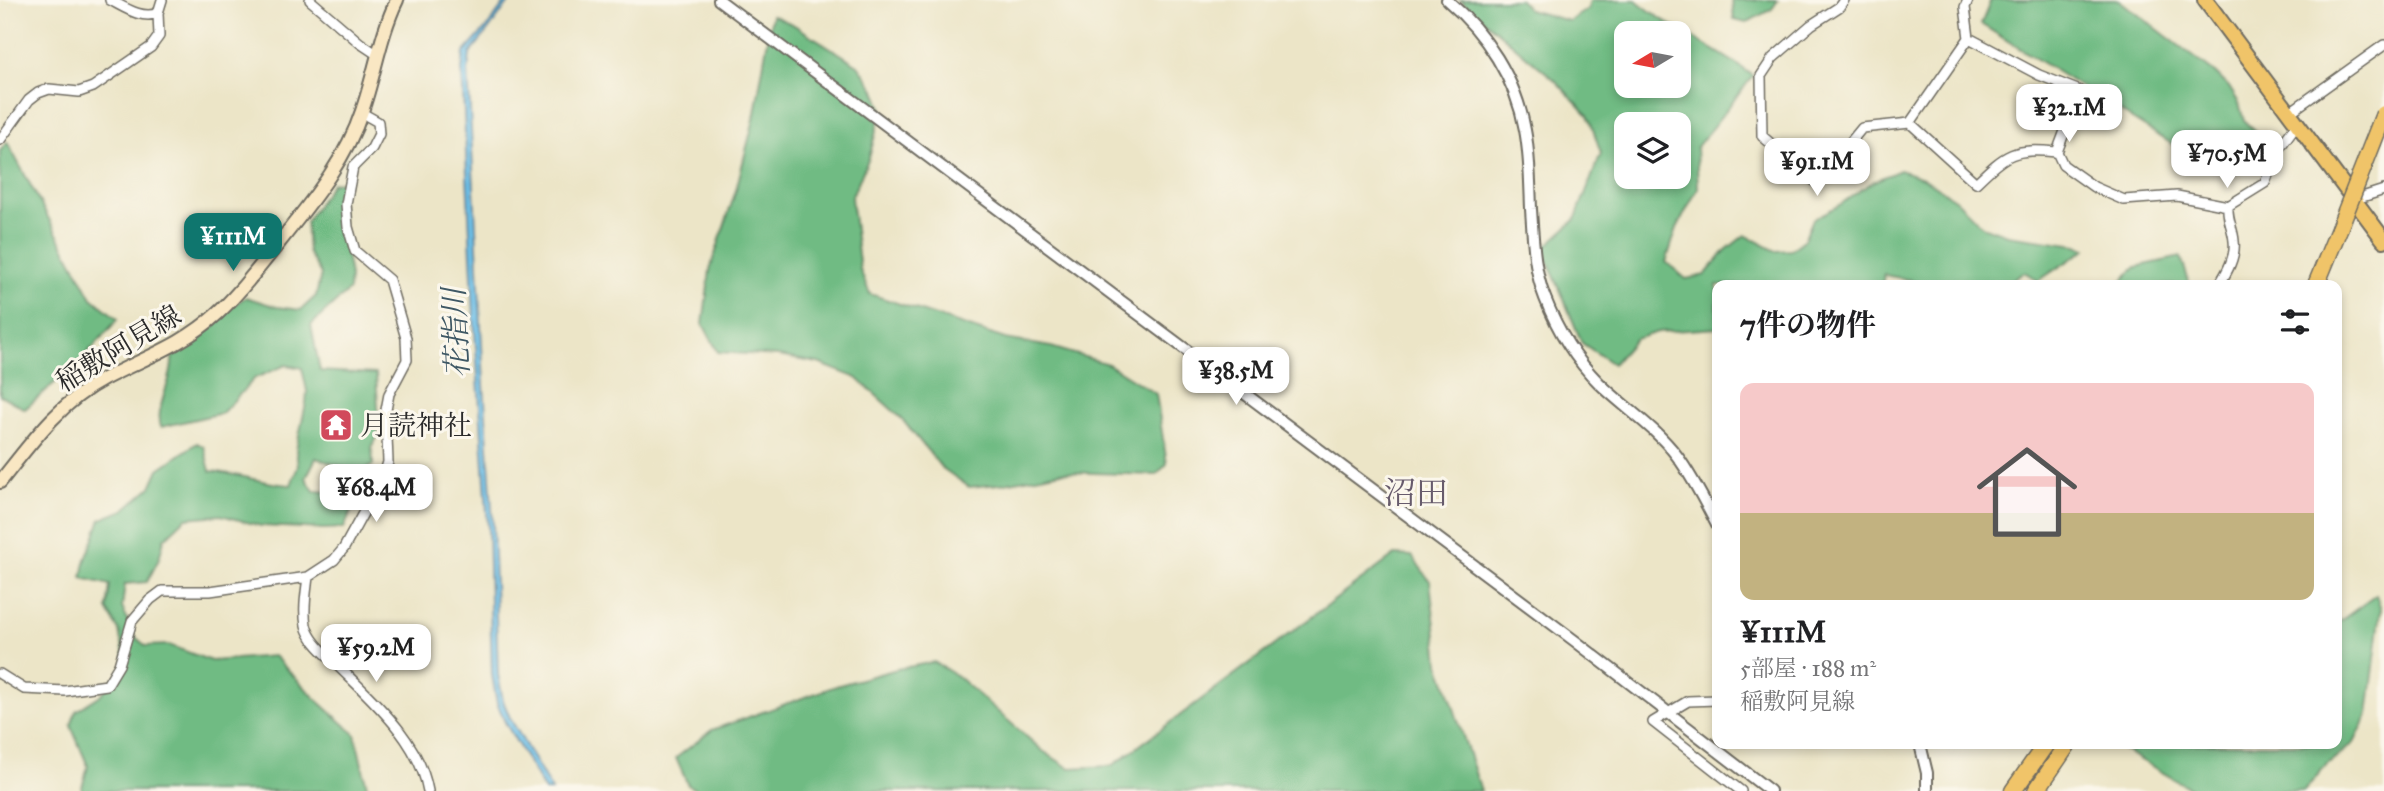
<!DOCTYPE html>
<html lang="ja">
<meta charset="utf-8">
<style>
body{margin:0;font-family:"IM FELL Great Primer","Noto Serif JP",serif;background:#f6f6f6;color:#202124;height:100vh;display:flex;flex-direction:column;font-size:26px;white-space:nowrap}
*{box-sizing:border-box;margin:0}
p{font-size:23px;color:#757577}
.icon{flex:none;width:38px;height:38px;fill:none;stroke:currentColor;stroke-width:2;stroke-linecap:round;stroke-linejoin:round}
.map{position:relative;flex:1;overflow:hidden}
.side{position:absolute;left:1712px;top:280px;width:630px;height:469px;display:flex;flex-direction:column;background:#fff;border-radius:14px;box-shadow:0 4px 10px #0003}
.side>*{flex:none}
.needle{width:46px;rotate:260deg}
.controls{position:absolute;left:1614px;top:21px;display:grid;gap:14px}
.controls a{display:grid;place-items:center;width:77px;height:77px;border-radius:14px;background:#fff;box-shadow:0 4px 10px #0003;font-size:35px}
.price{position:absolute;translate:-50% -60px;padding:0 16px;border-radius:14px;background:#fff;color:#222;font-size:23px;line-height:46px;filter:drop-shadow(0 2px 4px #0008)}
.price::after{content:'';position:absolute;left:50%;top:42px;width:21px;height:16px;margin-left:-10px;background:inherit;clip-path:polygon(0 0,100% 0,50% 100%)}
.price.on{background:#0f766e;color:#fff}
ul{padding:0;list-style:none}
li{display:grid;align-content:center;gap:14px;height:371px;padding:0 28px}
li+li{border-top:2px solid #e0e0e0}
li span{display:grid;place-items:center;height:217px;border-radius:14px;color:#555}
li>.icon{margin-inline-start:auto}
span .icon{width:126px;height:126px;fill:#fffc;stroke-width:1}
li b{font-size:30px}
h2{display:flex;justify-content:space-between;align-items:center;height:84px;padding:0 28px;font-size:30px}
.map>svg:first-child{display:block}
</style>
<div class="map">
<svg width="2384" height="791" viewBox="0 0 2384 791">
<rect width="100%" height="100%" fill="#fbf7ec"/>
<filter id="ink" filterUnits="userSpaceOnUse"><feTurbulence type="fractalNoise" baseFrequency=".0143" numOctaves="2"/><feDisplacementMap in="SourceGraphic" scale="14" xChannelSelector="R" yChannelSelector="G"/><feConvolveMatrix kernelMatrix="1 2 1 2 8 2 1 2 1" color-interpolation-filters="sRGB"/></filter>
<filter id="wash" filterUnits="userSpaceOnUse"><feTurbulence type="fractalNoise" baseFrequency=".00686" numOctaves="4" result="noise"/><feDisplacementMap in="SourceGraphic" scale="28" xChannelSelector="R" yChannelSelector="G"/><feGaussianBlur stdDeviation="1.57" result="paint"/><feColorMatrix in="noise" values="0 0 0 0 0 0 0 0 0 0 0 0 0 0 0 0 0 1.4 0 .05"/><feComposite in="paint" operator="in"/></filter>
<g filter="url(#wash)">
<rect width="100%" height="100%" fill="#ece5c7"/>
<path fill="#6fbb83" stroke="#4d7357" stroke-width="2" fill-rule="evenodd" d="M 1460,0 L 1520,0 L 1529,10 L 1569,21 L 1588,9 L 1590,0 L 1636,0 C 1671,30 1717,47 1753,76 L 1696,148 L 1698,188 L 1677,228 L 1666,262 L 1686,279 L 1705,275 L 1726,250 L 1745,235 L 1776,251 L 1791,250 L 1804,240 L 1813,219 L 1838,206 L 1872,182 L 1900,170 L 1923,178 L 1956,200 L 1982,226 L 2007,235 L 2077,245 L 2086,249 L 2038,281 L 2025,272 L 2005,285 L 1937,285 L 1884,275 L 1882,285 L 1717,285 L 1717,328 L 1658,332 L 1635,339 L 1613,364 L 1582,343 L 1543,249 L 1575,220 L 1601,153 L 1588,115 L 1555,80 ZM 1626,33 L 1678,33 L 1678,86 L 1626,86 ZM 1626,124 L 1678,124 L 1678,177 L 1626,177 Z
M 1732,0 L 1778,0 L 1772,9 L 1746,23 L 1734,20 Z
M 1991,0 L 2119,0 L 2215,73 L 2229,87 L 2239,103 L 2244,121 L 2268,143 L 2247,157 L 2210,168 L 1981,24 Z
M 772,15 L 794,25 L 858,65 L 874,88 L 882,108 L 869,158 L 851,198 L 860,270 L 870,294 L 1005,339 L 1051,347 L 1108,364 L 1156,394 L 1167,464 L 1156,475 L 1061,472 L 1000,484 L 969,487 L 941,467 L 901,418 L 857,378 L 818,363 L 778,356 L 718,352 L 703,324 L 710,270 L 736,190 L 754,119 Z
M 7,142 L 92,298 L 118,319 L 84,357 L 25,409 L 0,395 L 0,151 Z
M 340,182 L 342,231 L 350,276 L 349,290 L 311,325 L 320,371 L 376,374 L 379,424 L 376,440 L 372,447 L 373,465 L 360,473 L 316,458 L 306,478 L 314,491 L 345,493 L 354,505 L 344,528 L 324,529 L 261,526 L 221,515 L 186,518 L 164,539 L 159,559 L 147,582 L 125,584 L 122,607 L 134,636 L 146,646 L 169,645 L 211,661 L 274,656 L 316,699 L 355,734 L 368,791 L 81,791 L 88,766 L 71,726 L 76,711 L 99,696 L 127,669 L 119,631 L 107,609 L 110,585 L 82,578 L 85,562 L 101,519 L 124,510 L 151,487 L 159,469 L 197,443 L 204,447 L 210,471 C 237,473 263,484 291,485 L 298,466 L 296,450 L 306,403 L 307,391 L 302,368 L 286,365 L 255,378 L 222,413 L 161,427 C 154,406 174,381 172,356 L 209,330 L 235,304 L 246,297 L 277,307 L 301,310 L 316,296 L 321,274 L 308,252 L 306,222 L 332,183 Z
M 2181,257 L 2190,285 L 2118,285 L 2136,267 Z
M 1395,555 L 1412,556 L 1430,581 L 1439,662 L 1481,791 L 698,791 L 688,785 L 676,758 L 712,730 L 839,685 L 897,669 L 934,662 L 957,676 L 1043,751 L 1069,768 L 1112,766 Z
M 2376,595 L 2381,609 L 2368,715 L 2354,743 L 2326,765 L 2304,791 L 2195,791 L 2113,744 L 2336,744 L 2336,624 Z"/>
<path fill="#6fc2eb" stroke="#4d768b" stroke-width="2" d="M 507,0 L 511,0 L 470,54 L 468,71 L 484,385 L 493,525 L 498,675 L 503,701 L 510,718 L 552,791 L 545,791 L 505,722 L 497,703 L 492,675 L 488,527 L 474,318 L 462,70 L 464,53 L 487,27 Z"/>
</g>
<g filter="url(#ink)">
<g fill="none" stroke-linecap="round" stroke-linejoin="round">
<defs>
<path id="minor" d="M 110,0 C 124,7 142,20 158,13
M 310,0 L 360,43 L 378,55
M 1844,0 L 1839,7 L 1811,25 L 1773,58 L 1761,76 L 1762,136 L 1817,183 L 1862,128 L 1910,123 L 1969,38 L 1965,7 L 1968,0
M 1969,38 L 2039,75 L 2080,91 L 2057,152
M 2289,113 L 2384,45
M 1910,123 L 1976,183 C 2007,153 2013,148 2057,152 L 2063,165 L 2094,187 L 2124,200 L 2177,196 L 2228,206
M 0,140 L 29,100 L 38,93 L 49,89 L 79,92 L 93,87 L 151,47 L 159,36 L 158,13 L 162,0
M 2353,200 L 2384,190
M 2219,285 C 2227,272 2236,257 2234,241 C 2233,227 2227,221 2228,206 L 2265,183 L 2277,151 L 2297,124
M 308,577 C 306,593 303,610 306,625 C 309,640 325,653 335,663 C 371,699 419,739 428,791
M 0,674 L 24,689 L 65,691 L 107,685 L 119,665 L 132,621 L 150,600 L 162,591 L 210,591 L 308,577 L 334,560 L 344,548 L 384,475 L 388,462 L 386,410 L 389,394 L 407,360 L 406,338 L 389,280 L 355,251 L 348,227 L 346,204 L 353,167 L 372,148 L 379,134 L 378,122 L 362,113
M 1717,700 L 1688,701 L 1653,722 L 1741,791"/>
<path id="tertiary" d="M 719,0 L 1575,641 L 1770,791
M 1447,0 C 1486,33 1516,79 1525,130 C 1530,156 1530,183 1531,209 C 1533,239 1534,271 1545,298 C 1557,329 1576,360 1599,383 C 1625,408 1655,427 1677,456 C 1692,476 1705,502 1717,525
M 1920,744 L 1927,773 L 1927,791"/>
<path id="secondary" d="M 0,482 C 30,444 60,402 104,379 C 146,357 182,346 218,313 C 239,294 256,271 274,249 C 307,207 345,163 362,111 C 375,74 380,35 397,0"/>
<path id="primary" d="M 2205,0 L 2384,240"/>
<path id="motorway" d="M 2316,285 L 2339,229
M 2013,791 L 2046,744
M 2036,791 L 2068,744"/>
</defs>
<use href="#minor" stroke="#6f6c62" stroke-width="12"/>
<use href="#tertiary" stroke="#6f6c62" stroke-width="14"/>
<use href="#secondary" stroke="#6f6c62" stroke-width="16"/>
<use href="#primary" stroke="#6f6c62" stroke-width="18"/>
<use href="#motorway" stroke="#6f6c62" stroke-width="19"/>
<use href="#minor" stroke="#fff" stroke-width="9"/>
<use href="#tertiary" stroke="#fff" stroke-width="10"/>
<use href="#secondary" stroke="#f9e7c3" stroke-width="12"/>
<use href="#primary" stroke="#f0c469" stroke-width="14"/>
<use href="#motorway" stroke="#f0c469" stroke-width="16"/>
<defs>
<path id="motorway-bridge" d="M 2339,229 L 2384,114"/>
</defs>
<use href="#motorway-bridge" stroke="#6f6c62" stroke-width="19" stroke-linecap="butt"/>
<use href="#motorway-bridge" stroke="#f0c469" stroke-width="16"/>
</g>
</g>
<defs>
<symbol id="temple-square" viewBox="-11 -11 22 22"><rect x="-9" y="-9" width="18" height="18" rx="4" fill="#d1495b" stroke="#fbf7ec"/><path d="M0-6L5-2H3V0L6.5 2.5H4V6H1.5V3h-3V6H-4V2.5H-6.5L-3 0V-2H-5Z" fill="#fff"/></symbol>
</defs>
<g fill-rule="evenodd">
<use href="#temple-square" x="317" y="406" width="38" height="38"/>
</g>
<g text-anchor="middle" stroke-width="6" stroke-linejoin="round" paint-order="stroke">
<g font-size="28" fill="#2b2b2b" stroke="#fbf7ec">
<text transform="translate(118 348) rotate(-31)" y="10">稲敷阿見線</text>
</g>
<g font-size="28" fill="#2b2b2b" stroke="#fbf7ec" text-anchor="start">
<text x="360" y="435">月読神社</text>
</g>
<g font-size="30" font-style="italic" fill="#3f5865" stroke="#fbf7ec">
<text transform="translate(456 333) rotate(-93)" y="10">花指川</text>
</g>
<g font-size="32" fill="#675b6c" stroke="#fbf7ec">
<text x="1416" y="504">沼田</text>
</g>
</g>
</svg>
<div class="controls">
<a><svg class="needle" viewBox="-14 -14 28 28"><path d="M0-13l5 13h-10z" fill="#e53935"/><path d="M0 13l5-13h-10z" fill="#757577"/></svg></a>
<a><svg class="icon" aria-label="layers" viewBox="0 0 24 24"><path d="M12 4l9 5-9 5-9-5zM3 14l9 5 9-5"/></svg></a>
</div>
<b class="price" style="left:2069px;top:144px">¥32.1M</b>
<b class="price" style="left:2227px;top:190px">¥70.5M</b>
<b class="price" style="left:1817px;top:198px">¥91.1M</b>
<b class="price on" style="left:233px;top:273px">¥111M</b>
<b class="price" style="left:1236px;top:407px">¥38.5M</b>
<b class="price" style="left:376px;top:524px">¥68.4M</b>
<b class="price" style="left:376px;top:684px">¥59.2M</b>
<section class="side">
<h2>7件の物件<svg class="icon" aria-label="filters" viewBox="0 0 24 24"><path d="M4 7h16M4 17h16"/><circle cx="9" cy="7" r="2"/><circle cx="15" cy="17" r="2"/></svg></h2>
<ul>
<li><span style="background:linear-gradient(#f6c9c9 60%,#c2b280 0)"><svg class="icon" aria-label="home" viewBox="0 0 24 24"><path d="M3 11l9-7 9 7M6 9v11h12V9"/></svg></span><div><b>¥111M</b><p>5部屋 · 188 m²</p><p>稲敷阿見線</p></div></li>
</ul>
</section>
</div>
